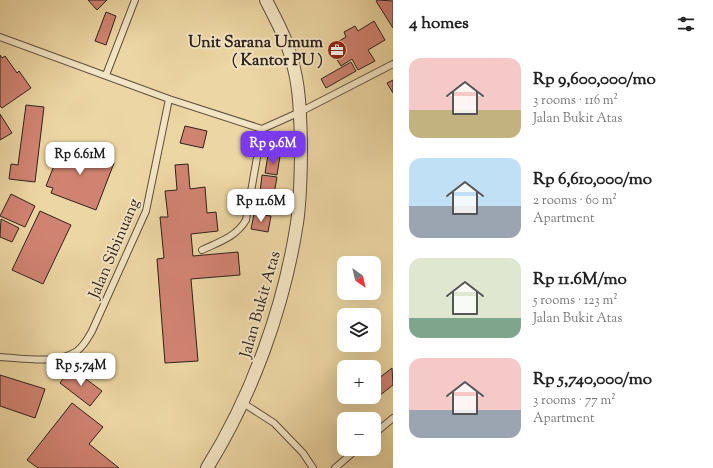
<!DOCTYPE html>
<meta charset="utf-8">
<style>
body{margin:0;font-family:"Sorts Mill Goudy",serif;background:#f2f2f2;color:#222;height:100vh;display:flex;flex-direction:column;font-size:15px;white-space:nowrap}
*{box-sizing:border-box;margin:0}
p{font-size:13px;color:#767676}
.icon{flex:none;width:22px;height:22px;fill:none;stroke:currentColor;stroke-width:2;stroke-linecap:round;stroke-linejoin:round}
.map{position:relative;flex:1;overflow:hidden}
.sheet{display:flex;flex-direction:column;background:#fff;width:320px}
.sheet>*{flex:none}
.needle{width:26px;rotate:146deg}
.buttons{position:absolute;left:337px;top:256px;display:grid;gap:8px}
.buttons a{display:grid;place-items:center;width:44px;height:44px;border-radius:8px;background:#fff;box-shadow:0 4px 16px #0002;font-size:20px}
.price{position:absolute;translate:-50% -34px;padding:0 9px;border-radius:8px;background:#fff;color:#222;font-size:13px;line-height:26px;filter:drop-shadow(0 1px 2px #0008)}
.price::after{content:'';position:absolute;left:50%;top:24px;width:12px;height:9px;margin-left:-6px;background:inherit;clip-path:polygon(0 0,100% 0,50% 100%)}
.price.current{background:#7c3aed;color:#fff}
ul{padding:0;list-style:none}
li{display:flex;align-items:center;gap:12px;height:100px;padding:0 16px}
li span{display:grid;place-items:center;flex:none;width:112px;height:80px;border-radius:12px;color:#555}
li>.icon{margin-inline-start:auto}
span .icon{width:48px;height:48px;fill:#fffc;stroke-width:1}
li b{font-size:17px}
h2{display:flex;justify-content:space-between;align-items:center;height:48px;padding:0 16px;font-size:17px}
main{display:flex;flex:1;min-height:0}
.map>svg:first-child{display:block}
</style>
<main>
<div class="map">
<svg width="393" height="468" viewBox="0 0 393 468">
<rect width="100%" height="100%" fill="#ecd6a3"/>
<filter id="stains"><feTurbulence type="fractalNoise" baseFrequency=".005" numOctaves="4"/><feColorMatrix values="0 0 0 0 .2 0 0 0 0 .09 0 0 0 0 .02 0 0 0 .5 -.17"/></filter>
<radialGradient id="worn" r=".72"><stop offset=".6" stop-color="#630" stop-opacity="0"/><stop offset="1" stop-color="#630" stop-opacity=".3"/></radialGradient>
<path fill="#d18372" stroke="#2d221c" d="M 88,0 L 107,0 L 97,10 Z
M 378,0 L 393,1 L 393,28 L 376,1 Z
M 106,12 L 116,16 L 106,45 L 95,41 Z
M 374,21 L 385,40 L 368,50 L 375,61 L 358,70 L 352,59 L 341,66 L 329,47 L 346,37 L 344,32 L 355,26 L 358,31 Z
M 0,55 L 2,58 L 5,56 L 17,73 L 19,71 L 31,88 L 2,108 L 0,106 Z
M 351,62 L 356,71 L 326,88 L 321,79 Z
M 393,80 L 393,93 L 387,83 Z
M 26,105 L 44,107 L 35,182 L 9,179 L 11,164 L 18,165 Z
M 0,114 L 12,133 L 0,140 Z
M 185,126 L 207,131 L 203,148 L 180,143 Z
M 63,143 L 114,163 L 96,210 L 51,193 L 53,188 L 46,186 Z
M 268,155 L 280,156 L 277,175 L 265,173 Z
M 188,164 L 190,189 L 205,187 L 207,213 L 216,212 L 218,231 L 191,234 L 193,256 L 238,252 L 240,275 L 191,279 L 198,361 L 165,363 L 157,259 L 164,258 L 160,217 L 168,217 L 165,191 L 177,190 L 175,165 Z
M 262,175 L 277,177 L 274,194 L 260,192 Z
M 257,193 L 274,195 L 271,214 L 254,212 Z
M 11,194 L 35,206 L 25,227 L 0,216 Z
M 40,211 L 71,225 L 43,284 L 12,270 Z
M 254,214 L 271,216 L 268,232 L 251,229 Z
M 1,219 L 19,228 L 12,242 L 0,237 Z
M 71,368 L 102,391 L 90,406 L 60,383 Z
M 392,368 L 393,385 L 379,396 L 374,390 L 374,382 Z
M 0,375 L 45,389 L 35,418 L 0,406 Z
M 72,403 L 103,427 L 89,444 L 119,468 L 38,468 L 27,460 Z"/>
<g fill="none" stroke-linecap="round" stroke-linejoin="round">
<defs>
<path id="lane" d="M 0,37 L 169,99 L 146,211 L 92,331 C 88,338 84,346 77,351 C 56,365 23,358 0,357
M 106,75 L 135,0
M 169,99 L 262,129 L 300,112 L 393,64
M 202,250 C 219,242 236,237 246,220 L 262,129
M 243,403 L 274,423 L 303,453 L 313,468
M 374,434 L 393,418
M 335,468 L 357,449"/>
<path id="street" d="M 207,468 C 252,396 284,307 297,223 C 301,196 301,169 301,142 C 300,115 300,87 292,61 C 287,39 276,20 266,0"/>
</defs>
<use href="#lane" stroke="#5d4f3e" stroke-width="8"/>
<use href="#street" stroke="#5d4f3e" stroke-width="14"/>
<use href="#lane" stroke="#f3e4c3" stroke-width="6"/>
<use href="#street" stroke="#f3e4c3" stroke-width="12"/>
</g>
<defs>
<symbol id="office-disc" viewBox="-11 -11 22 22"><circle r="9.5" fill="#8f2418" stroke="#f3e4c3"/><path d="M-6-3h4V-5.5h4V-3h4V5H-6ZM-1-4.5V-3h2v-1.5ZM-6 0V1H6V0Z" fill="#fff"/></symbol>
</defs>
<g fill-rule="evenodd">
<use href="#office-disc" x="326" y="39" width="22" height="22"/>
</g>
<g text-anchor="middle" stroke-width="4" stroke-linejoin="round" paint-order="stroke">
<g font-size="16" font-weight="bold" fill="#2d221c" stroke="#f3e4c3" text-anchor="end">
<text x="323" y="47">Unit Sarana Umum<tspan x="323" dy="18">( Kantor PU )</tspan></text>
</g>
<g font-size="16" fill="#2d221c" stroke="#f3e4c3">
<text transform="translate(113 248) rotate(-67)" y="6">Jalan Sibinuang</text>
<text transform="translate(259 304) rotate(-74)" y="6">Jalan Bukit Atas</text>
</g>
</g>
<rect width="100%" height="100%" filter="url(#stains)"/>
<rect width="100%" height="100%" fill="url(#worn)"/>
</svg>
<div class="buttons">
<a><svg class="needle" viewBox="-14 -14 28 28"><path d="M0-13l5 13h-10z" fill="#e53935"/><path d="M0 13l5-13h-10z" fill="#767676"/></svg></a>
<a><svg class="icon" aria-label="layers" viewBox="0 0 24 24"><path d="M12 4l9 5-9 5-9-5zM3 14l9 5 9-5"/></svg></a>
<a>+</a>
<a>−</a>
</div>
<b class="price current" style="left:273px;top:165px">Rp 9.6M</b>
<b class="price" style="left:80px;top:176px">Rp 6.61M</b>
<b class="price" style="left:261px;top:223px">Rp 11.6M</b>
<b class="price" style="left:81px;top:387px">Rp 5.74M</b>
</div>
<section class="sheet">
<h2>4 homes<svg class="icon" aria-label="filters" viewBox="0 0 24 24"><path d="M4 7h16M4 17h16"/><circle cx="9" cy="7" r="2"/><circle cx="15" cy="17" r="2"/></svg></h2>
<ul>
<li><span style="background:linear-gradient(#f6c9c9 65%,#c2b280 0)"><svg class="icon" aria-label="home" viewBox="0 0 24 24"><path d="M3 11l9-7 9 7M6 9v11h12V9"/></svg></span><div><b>Rp 9,600,000/mo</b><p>3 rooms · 116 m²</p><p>Jalan Bukit Atas</p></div></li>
<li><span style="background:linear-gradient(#bfe0f5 60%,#9aa5b1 0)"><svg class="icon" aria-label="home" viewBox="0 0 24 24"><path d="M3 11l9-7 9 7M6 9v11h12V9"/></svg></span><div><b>Rp 6,610,000/mo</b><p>2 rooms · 60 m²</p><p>Apartment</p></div></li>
<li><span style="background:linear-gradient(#dfe7d0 75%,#7fa58c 0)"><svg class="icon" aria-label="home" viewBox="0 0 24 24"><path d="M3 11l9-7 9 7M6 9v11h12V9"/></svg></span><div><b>Rp 11.6M/mo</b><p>5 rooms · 123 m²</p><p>Jalan Bukit Atas</p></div></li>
<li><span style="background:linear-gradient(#f6c9c9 65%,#9aa5b1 0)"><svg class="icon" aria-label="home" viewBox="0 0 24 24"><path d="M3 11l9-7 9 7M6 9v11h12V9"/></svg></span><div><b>Rp 5,740,000/mo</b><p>3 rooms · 77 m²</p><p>Apartment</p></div></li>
</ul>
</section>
</main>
